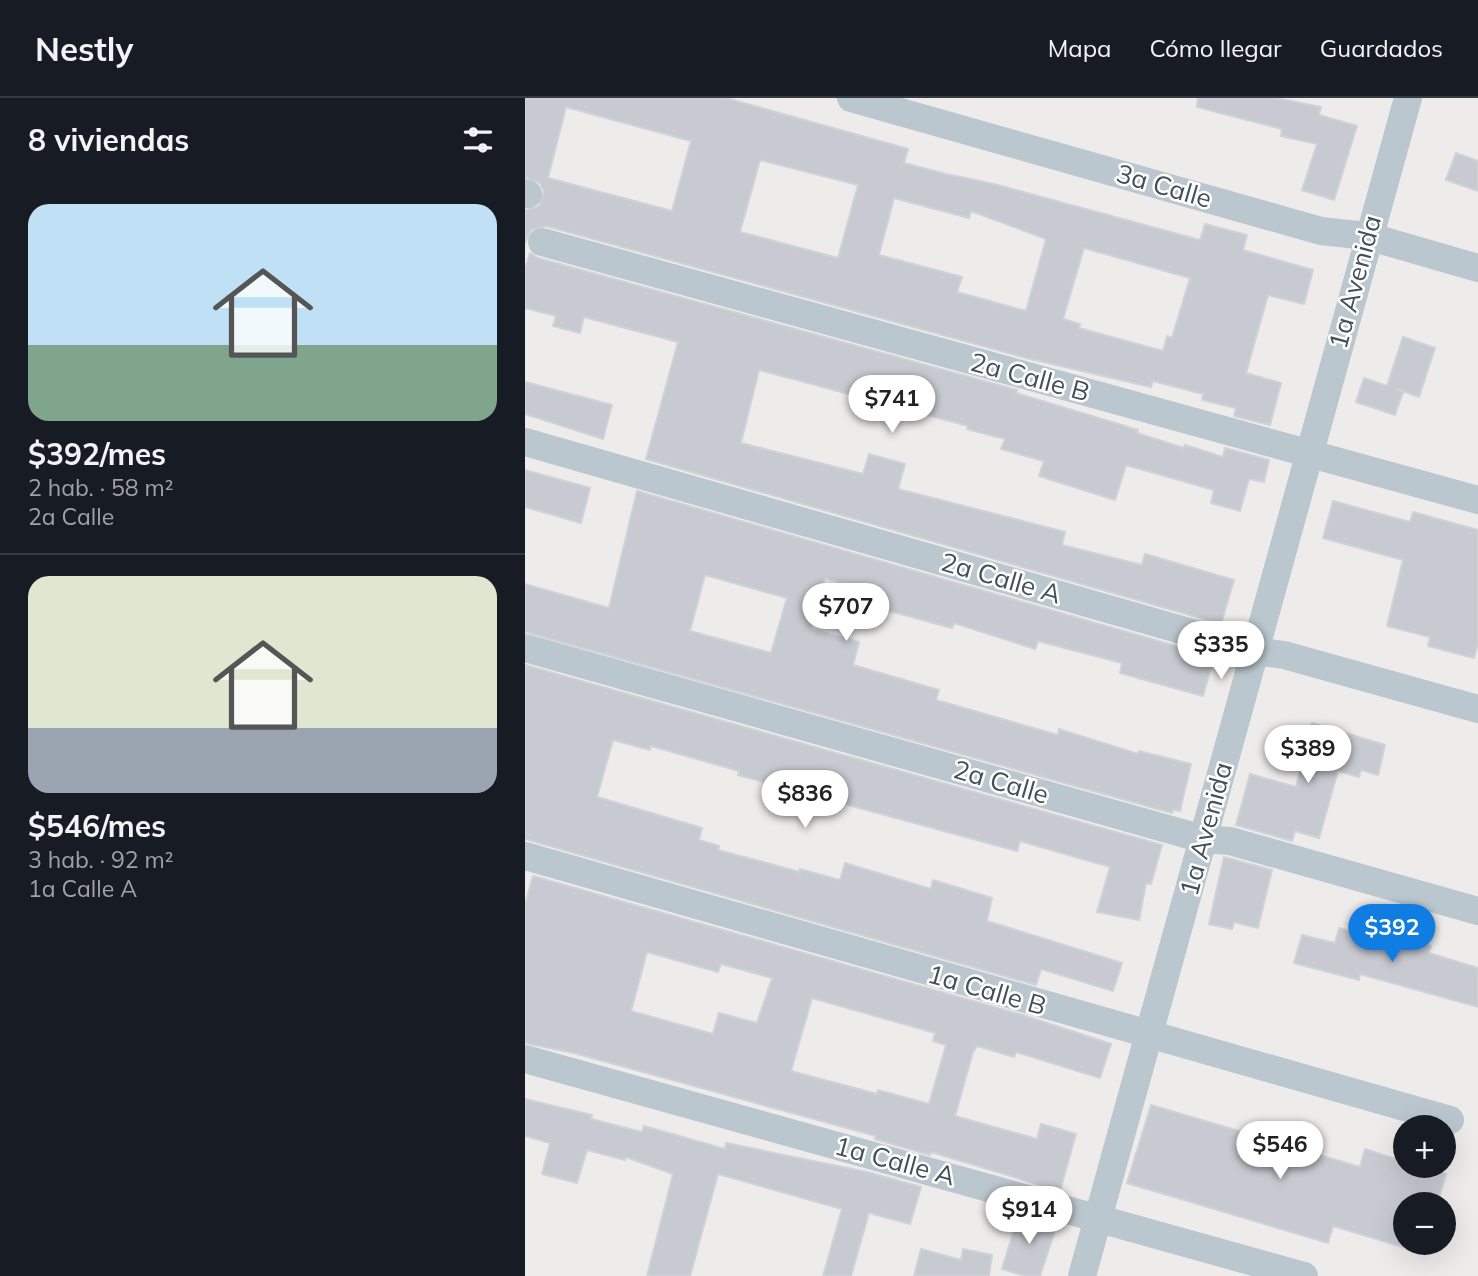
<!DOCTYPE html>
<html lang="es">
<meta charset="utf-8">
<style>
body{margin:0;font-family:Mulish,sans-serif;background:#20242c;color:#f1f3f6;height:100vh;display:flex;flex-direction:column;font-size:26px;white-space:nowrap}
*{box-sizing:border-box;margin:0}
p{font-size:23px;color:#9ea1a6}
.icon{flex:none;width:38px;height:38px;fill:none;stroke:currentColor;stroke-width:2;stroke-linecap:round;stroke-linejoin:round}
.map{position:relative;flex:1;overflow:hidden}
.drawer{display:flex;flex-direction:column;background:#171b24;width:525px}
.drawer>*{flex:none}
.controls{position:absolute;left:868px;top:1017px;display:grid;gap:14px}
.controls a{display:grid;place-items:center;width:63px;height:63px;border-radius:50%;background:#171b24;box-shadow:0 7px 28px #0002;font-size:35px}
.price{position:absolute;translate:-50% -60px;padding:0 16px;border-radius:24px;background:#fff;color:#222;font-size:23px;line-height:46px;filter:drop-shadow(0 2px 4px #0008)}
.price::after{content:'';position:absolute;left:50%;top:42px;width:21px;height:16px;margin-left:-10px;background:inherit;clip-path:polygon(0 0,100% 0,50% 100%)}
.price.on{background:#107de3;color:#fff}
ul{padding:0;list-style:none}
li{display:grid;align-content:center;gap:14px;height:371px;padding:0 28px}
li+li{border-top:2px solid #363941}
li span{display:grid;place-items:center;height:217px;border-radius:21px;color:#555}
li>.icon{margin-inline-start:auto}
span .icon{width:126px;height:126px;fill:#fffc;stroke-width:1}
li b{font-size:30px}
h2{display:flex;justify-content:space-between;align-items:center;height:84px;padding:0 28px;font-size:30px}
header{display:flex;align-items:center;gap:42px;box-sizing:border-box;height:98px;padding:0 35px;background:#171b24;border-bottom:2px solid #363941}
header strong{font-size:33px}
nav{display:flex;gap:38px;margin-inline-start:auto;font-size:24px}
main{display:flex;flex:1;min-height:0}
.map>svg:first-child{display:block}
</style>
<header>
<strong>Nestly</strong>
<nav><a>Mapa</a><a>Cómo llegar</a><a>Guardados</a></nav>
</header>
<main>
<section class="drawer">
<h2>8 viviendas<svg class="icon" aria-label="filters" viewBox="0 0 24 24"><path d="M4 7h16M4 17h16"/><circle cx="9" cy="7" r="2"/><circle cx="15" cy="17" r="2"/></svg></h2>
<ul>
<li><span style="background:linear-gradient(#bfe0f5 65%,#7fa58c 0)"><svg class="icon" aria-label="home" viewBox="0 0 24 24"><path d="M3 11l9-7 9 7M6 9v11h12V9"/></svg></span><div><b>$392/mes</b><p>2 hab. · 58 m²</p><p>2a Calle</p></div></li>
<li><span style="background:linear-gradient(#dfe7d0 70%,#9aa5b1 0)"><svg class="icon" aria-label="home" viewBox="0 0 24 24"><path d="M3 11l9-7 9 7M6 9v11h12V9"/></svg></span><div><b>$546/mes</b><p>3 hab. · 92 m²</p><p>1a Calle A</p></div></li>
</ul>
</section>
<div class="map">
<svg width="953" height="1178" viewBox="0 0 953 1178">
<rect width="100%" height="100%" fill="#eeebeb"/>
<path fill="#c7cad1" stroke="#cfd2d7" stroke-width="2" fill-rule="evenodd" d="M 0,0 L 201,0 L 383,51 L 379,65 L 421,76 L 469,86 L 675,142 L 680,126 L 722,137 L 718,152 L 788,172 L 779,206 L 743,197 L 721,275 L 756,285 L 745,327 L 709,318 L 711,310 L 677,302 L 678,296 L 628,283 L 626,289 L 501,260 L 21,128 L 6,132 L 0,145 L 0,112 L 14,108 L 19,93 L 15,85 L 0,79 ZM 41,9 L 166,43 L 147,113 L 23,80 ZM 235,62 L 333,87 L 313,160 L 215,134 ZM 369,100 L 444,120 L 446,113 L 521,141 L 501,213 L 432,194 L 437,179 L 354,157 ZM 559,150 L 665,180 L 647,240 L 642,238 L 638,253 L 554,230 L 555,226 L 538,221 Z
M 673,0 L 751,0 L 796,9 L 794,17 L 832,28 L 809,102 L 777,92 L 792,46 L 756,38 L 757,31 L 672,9 Z
M 931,55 L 953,63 L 953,93 L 921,82 Z
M 5,155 L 13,160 L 492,292 L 491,295 L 613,332 L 612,335 L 659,350 L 660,347 L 698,359 L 700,350 L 744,362 L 739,384 L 724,381 L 715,413 L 686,405 L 689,392 L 601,367 L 590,402 L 514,378 L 519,363 L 476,351 L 480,341 L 442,331 L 443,328 L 234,272 L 216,345 L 338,376 L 344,356 L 380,366 L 373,391 L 540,434 L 537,447 L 617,467 L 620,456 L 709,482 L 696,526 L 121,361 L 153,244 L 59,219 L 55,235 L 28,228 L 31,218 L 0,210 L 0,171 Z
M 878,239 L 910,250 L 894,299 L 872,291 L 878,294 L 870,317 L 831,304 L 839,280 L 862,288 Z
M 0,284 L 87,307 L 78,341 L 0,316 Z
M 0,372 L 65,390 L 56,425 L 0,409 Z
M 112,393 L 689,559 L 678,598 L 595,575 L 597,565 L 513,543 L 510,551 L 429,525 L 427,530 L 346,508 L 350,494 L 300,480 L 286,531 L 334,544 L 328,567 L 414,592 L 411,602 L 533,637 L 534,631 L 613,656 L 614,653 L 666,666 L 655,713 L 648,711 L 647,715 L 0,534 L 0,486 L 84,510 ZM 180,477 L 262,500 L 246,555 L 165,533 Z
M 808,403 L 885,424 L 888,414 L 953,432 L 953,546 L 949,560 L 903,548 L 905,539 L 862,528 L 878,462 L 798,440 Z
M 0,567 L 637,747 L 626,786 L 621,785 L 614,822 L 572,814 L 585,769 L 495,743 L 492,753 L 213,677 L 214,673 L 126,648 L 125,652 L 88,642 L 72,699 L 177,730 L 174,742 L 194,748 L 193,752 L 275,774 L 275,771 L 315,782 L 320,765 L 406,791 L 408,782 L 467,800 L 462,823 L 597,865 L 588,893 L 516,871 L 511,887 L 0,741 Z
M 787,625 L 860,647 L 853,677 L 836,672 L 834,679 L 813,673 L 794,740 L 770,733 L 767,743 L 711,727 L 725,676 L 771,689 Z
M 699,759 L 747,772 L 733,830 L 709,824 L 707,831 L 684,826 Z
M 8,778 L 501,918 L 586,946 L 575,980 L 491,954 L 489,959 L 452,948 L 448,954 L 430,1018 L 512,1041 L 516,1026 L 551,1036 L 535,1093 L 406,1054 L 405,1057 L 350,1041 L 351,1038 L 49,955 L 0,945 L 0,807 ZM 122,854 L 193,874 L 196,866 L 247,880 L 232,925 L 194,915 L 188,936 L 106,913 ZM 287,900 L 410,935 L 408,943 L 421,947 L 404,1006 L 353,992 L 352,996 L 266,973 Z
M 814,830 L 870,845 L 872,839 L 906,848 L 904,855 L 953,870 L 953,909 L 835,876 L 834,882 L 769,865 L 777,837 L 810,845 Z
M 0,1001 L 67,1017 L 66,1021 L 117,1034 L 119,1028 L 200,1051 L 201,1045 L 342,1074 L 396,1089 L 385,1126 L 344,1115 L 326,1178 L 298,1178 L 317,1111 L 193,1076 L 165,1178 L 122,1178 L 148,1076 L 101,1059 L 100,1062 L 62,1052 L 52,1085 L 17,1076 L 25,1045 L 0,1038 Z
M 626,1007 L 835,1069 L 840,1051 L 880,1064 L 880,1068 L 892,1068 L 921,1076 L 912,1106 L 880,1106 L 880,1144 L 901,1144 L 898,1155 L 808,1128 L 803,1145 L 602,1085 Z
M 494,1116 L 532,1126 L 515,1178 L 500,1178 L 477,1171 Z
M 396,1151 L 436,1162 L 438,1151 L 467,1157 L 464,1178 L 389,1178 Z"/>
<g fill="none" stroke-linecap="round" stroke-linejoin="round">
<path stroke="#bbc7cf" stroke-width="28" d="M 326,0 L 796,133 L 842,138 L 953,170
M 0,95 L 3,96
M 17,144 L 953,402
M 0,344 L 730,553 L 759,557 L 953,611
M 0,550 L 678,741 L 705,743 L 953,813
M 0,758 L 925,1022
M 0,961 L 779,1178
M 557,1178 L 883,0"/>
</g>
<g text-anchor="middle" stroke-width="5" stroke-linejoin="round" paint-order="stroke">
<g font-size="26" fill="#435059" stroke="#fff">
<text transform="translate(639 88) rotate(16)" y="9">3a Calle</text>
<text transform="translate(830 184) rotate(-75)" y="9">1a Avenida</text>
<text transform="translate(505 279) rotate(15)" y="9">2a Calle B</text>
<text transform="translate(476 480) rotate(16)" y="9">2a Calle A</text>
<text transform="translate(476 684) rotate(16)" y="9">2a Calle</text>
<text transform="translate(681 731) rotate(-75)" y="9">1a Avenida</text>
<text transform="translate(462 892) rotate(16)" y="9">1a Calle B</text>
<text transform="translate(370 1063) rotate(15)" y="9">1a Calle A</text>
</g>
</g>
</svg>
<div class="controls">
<a>+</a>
<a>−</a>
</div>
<b class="price" style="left:367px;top:337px">$741</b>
<b class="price" style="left:321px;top:545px">$707</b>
<b class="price" style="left:696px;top:583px">$335</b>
<b class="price" style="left:783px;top:687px">$389</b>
<b class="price" style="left:280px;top:732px">$836</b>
<b class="price on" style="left:867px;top:866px">$392</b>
<b class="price" style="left:755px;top:1083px">$546</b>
<b class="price" style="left:504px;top:1148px">$914</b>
</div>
</main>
